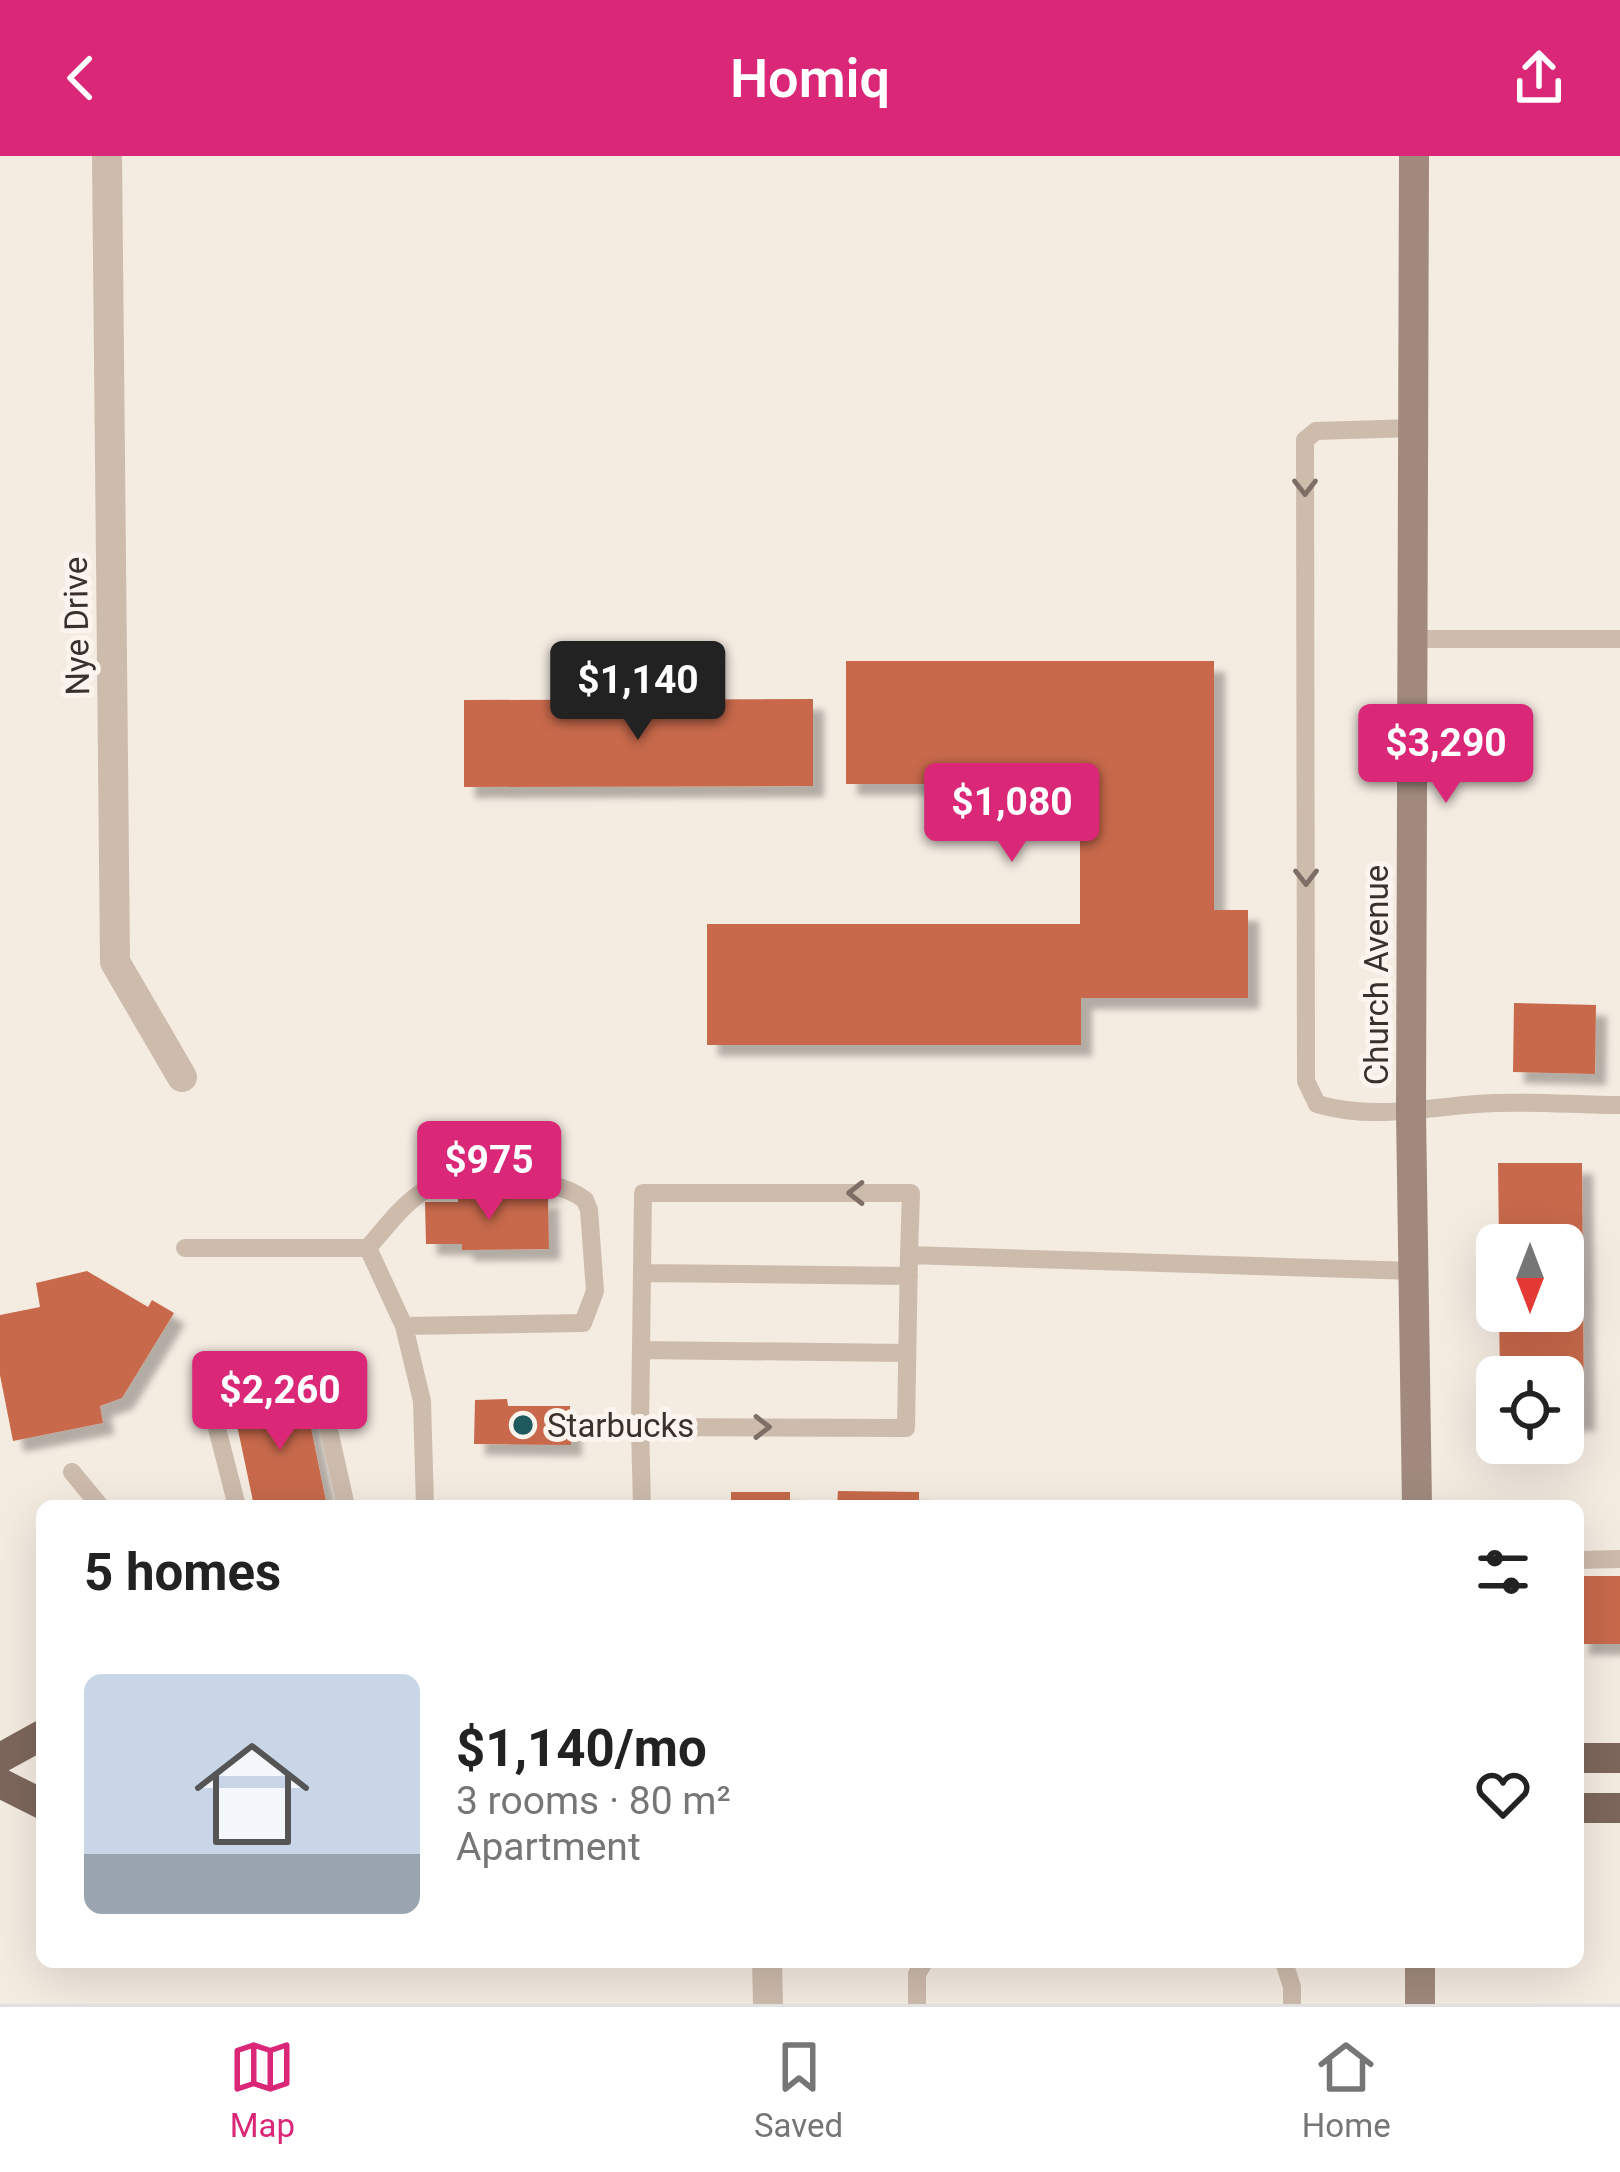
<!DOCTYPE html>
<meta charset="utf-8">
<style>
body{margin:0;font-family:Roboto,sans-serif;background:#f2f2f2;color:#222;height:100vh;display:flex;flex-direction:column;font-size:45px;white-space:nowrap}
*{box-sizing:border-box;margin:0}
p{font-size:39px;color:#767676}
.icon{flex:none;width:66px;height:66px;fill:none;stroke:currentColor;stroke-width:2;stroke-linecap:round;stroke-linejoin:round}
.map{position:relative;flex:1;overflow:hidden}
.panel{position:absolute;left:36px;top:1344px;width:1548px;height:468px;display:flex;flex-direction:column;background:#fff;border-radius:18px;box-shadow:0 12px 48px #0002}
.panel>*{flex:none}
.needle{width:78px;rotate:180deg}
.tools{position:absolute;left:1476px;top:1068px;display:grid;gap:24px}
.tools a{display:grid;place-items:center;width:108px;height:108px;border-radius:18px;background:#fff;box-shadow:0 12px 48px #0002;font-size:60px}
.price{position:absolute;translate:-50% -102px;padding:0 27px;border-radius:12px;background:#db2777;color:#fff;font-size:39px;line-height:78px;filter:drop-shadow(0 3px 6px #0008)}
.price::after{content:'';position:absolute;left:50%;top:72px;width:36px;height:27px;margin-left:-18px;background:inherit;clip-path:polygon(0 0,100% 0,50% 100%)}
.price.selected{background:#222;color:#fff}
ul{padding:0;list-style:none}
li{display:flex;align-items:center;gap:36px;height:300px;padding:0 48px}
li+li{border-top:3px solid #e0e0e0}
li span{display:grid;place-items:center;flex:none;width:336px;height:240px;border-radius:18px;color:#555}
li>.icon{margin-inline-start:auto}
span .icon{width:144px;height:144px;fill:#fffc;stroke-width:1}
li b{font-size:51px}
h2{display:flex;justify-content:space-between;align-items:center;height:144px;padding:0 48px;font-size:51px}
header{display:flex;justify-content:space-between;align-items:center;height:156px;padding:0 48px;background:#db2777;color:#fff;font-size:54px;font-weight:600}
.menu{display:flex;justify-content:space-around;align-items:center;height:168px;border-top:3px solid #e0e0e0;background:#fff;font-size:33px;color:#767676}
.menu a{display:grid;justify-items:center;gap:6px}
.menu .selected{color:#db2777}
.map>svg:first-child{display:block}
</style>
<header><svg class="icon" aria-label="back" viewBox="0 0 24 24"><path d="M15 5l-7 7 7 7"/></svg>Homiq<svg class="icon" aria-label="share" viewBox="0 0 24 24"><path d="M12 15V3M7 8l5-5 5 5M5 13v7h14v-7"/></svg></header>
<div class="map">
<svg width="1620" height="1848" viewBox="0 0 1620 1848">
<defs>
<filter id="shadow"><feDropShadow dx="11" dy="11" stdDeviation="3" flood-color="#0004"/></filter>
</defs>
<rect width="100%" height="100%" fill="#f4ebe1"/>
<path fill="#c8694b" filter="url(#shadow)" d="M 846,505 L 1214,505 L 1214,754 L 1248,754 L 1248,842 L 1081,842 L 1081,889 L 707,889 L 707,768 L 1080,768 L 1080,628 L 846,628 Z
M 813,543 L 813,630 L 464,631 L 464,544 Z
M 1514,847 L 1596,849 L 1595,918 L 1513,916 Z
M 1498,1007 L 1582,1007 L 1584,1264 L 1563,1265 L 1563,1221 L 1500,1221 L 1499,1155 L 1563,1155 L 1563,1089 L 1499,1089 Z
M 458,1037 L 491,1037 L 492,1043 L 548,1041 L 549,1093 L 462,1094 L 462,1088 L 426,1088 L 425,1046 L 458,1046 Z
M 87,1115 L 148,1151 L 152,1144 L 174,1157 L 122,1242 L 100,1250 L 103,1267 L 13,1285 L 0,1219 L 0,1159 L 40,1151 L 36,1127 Z
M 304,1238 L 327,1350 L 254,1350 L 233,1250 Z
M 507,1243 L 508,1250 L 570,1250 L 571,1289 L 474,1288 L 475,1244 Z
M 838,1335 L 919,1336 L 919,1350 L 837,1350 Z
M 731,1336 L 790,1336 L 790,1350 L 731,1350 Z
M 1578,1420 L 1620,1420 L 1620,1488 L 1578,1488 Z"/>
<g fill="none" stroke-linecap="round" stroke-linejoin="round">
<path stroke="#cdbbac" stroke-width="18" d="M 1414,272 L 1316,275 L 1305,284 L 1306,925 L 1317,948 C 1371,964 1422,952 1477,948 C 1524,944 1573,949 1620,949
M 1414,483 L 1620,483
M 185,1092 L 368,1092 L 404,1170 L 422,1245 L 425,1350
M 368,1092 C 420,1029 429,1019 512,1025 C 537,1026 564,1028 585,1044 L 589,1054 L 595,1135 L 583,1167 L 404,1170
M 642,1117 L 909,1120
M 641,1194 L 907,1197
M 640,1271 L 643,1037 L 911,1037 L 909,1099
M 72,1316 L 100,1350
M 237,1350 L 212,1253 L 225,1231 L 301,1215 L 319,1230 L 346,1350
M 642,1350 L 640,1271 L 906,1272 L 909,1099 L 1414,1115
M 1578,1404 L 1620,1403
M 1284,1806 L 1292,1831 L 1292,1848
M 917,1848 L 917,1818 L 924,1806"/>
<path stroke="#cdbbac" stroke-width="30" d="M 107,0 L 115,806 L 182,921
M 767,1806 L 768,1848"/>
<path stroke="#a18a7d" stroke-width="30" d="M 1414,0 L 1411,957 L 1417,1350
M 1420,1806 L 1420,1848"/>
<path stroke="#7d675c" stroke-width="30" d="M 0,1602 L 42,1579
M 1578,1602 L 1620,1602
M 0,1627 L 42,1648
M 1578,1652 L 1620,1652"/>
</g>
<defs><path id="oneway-chevron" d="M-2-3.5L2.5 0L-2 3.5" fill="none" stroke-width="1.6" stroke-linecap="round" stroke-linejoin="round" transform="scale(3)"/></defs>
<g stroke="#7d6f65">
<use href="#oneway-chevron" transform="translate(1305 331) rotate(90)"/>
<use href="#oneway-chevron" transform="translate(1306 721) rotate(90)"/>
<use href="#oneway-chevron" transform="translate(856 1037) rotate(-180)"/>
<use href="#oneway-chevron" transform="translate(762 1271)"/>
</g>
<circle fill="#1f5a5e" stroke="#fbf5ee" stroke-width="4.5" cx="523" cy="1269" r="12"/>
<g text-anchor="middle" stroke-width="10" stroke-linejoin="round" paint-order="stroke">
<g font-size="33" fill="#3b302b" stroke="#fbf5ee">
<text transform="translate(76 470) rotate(-91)" y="12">Nye Drive</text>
<text transform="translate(1376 819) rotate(-90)" y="12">Church Avenue</text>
</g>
<g font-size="33" fill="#3b302b" stroke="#fbf5ee" text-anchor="start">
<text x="547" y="1281">Starbucks</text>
</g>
</g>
</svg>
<div class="tools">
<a><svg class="needle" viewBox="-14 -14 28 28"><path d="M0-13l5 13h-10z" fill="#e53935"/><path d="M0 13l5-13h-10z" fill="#767676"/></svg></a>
<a><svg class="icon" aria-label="locate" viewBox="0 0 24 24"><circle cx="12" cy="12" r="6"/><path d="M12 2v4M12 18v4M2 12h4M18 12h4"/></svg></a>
</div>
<b class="price selected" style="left:638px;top:587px">$1,140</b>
<b class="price" style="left:1446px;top:650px">$3,290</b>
<b class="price" style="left:1012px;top:709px">$1,080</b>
<b class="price" style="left:489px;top:1067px">$975</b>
<b class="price" style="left:280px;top:1297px">$2,260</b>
<section class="panel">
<h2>5 homes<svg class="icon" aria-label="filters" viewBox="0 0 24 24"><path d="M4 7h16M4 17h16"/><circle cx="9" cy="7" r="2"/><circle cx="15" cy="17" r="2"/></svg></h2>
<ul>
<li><span style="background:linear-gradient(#c9d6e8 75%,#9aa5b1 0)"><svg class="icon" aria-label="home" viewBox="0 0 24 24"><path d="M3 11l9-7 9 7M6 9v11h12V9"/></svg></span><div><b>$1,140/mo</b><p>3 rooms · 80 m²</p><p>Apartment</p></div><svg class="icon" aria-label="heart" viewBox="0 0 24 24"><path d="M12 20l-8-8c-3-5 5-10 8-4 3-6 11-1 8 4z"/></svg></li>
</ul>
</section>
</div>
<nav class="menu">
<a class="selected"><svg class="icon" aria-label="map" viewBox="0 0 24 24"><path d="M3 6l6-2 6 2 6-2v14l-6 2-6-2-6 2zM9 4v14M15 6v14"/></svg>Map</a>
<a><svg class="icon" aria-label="saved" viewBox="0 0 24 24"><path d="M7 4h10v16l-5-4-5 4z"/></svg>Saved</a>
<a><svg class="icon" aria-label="home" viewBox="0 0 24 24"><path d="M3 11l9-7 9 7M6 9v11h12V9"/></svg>Home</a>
</nav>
